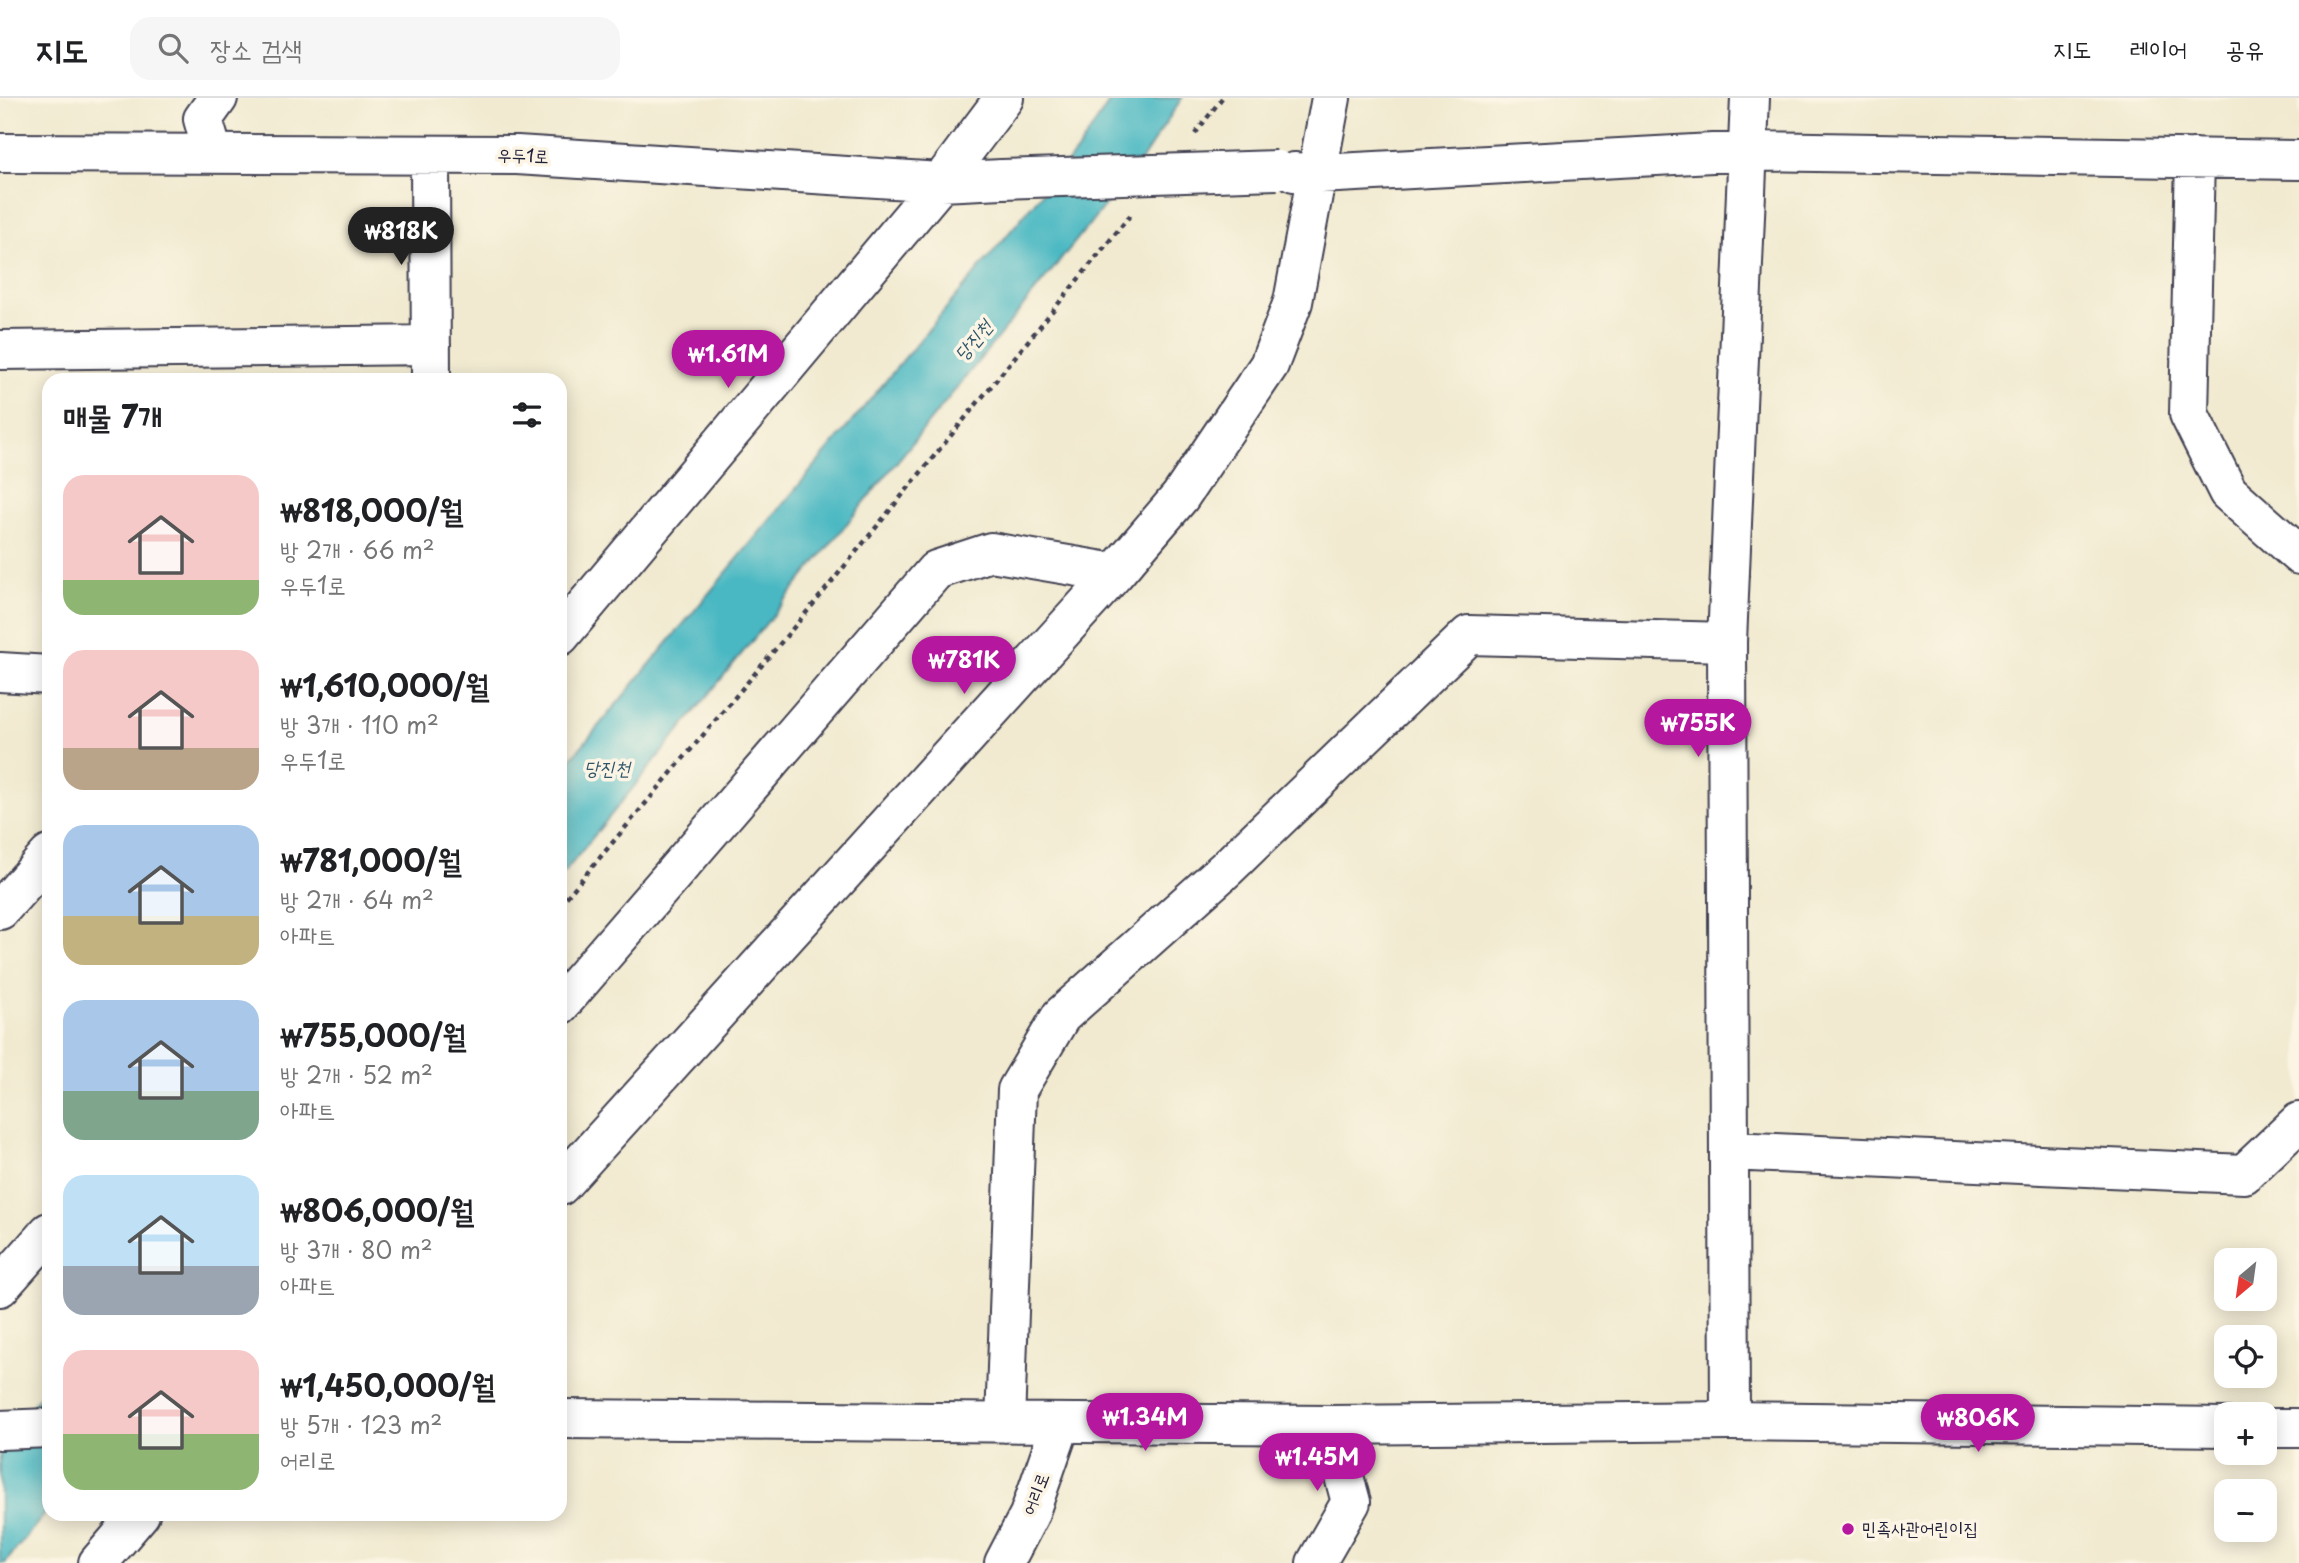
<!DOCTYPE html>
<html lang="ko">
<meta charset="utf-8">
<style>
body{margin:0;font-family:"Playpen Sans","Poor Story",sans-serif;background:#f6f6f6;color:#202124;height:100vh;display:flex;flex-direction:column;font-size:26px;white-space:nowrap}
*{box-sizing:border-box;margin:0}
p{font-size:23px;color:#757577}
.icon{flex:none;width:38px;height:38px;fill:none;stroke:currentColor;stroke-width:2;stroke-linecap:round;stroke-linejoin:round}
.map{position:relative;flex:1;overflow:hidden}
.details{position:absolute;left:42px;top:275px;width:525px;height:1148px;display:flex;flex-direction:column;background:#fff;border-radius:21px;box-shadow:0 4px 18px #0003}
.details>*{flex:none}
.needle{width:46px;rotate:209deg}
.tools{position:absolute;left:2214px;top:1150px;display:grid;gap:14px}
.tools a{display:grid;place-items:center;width:63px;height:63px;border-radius:14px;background:#fff;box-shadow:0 4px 18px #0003;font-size:35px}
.price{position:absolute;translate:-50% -60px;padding:0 16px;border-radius:24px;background:#b5179e;color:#fff;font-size:23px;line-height:46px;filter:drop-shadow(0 2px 4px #0008)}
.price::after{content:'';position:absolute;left:50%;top:42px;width:21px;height:16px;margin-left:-10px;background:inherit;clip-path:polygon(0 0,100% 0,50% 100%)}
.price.on{background:#222;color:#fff}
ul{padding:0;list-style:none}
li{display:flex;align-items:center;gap:21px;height:175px;padding:0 21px}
li span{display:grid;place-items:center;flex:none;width:196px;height:140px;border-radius:21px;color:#555}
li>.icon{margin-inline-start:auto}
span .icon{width:84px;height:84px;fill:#fffc;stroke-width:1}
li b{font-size:30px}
h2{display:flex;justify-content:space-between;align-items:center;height:84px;padding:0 21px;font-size:30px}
header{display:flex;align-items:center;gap:42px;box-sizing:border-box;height:98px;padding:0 35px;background:#fff;border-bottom:2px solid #e0e0e0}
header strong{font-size:33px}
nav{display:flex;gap:38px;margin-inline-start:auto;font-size:24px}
.search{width:490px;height:63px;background:#f6f6f6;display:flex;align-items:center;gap:18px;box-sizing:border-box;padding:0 24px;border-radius:21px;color:#757577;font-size:26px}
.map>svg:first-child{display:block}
</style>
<header>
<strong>지도</strong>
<div class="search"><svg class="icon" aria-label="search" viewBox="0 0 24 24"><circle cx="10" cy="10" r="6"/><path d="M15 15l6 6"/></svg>장소 검색</div>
<nav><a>지도</a><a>레이어</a><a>공유</a></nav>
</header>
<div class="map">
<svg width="2299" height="1465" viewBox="0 0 2299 1465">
<rect width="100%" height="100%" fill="#fcf5e5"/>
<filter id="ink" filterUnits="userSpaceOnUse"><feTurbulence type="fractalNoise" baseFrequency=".0143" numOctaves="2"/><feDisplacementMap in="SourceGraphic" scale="14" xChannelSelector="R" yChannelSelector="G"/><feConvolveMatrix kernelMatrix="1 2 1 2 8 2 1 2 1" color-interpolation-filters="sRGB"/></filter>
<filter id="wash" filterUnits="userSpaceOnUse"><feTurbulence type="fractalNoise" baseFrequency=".00686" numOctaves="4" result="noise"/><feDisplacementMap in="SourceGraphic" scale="28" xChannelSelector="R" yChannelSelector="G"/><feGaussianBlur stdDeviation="1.57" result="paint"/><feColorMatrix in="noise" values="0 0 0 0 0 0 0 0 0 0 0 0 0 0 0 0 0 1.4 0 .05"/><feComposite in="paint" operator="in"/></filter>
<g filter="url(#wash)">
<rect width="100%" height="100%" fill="#f1ead0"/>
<path fill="#4ab8c2" stroke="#366d7e" stroke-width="2" d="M 1112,0 L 1182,0 L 1143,60 L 560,780 L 560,674 L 1078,52 Z
M 49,1287 L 49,1411 L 5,1465 L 0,1465 L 0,1346 Z"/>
</g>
<g filter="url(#ink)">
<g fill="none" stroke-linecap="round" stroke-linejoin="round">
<defs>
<path id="minor" d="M 0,55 L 517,57 L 941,84 L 1002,81
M 213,56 L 203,21 L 218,0
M 430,57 L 431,282
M 2195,60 L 2189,316 L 2228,394 L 2299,457
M 1294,74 L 1319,76 L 1750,53 L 2299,62
M 0,252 L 431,247
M 560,538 L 941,84 L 1004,0
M 0,574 L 49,577
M 0,812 L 49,757
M 560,907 L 936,472 L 991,454 L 1115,475
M 1729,1053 L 2244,1076 L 2299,1024
M 560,1088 L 1115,475 L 1180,399 L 1269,267 L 1293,204 L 1331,0
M 0,1189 L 49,1134
M 560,1321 L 1330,1327 L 1730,1323 L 2226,1329
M 1730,1323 L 1727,544 L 1750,0
M 1005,1325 L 1017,992 L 1061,918 L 1227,770 L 1469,537 L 1727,544
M 2264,1330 L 2299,1330
M 0,1332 L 49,1330
M 98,1465 L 140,1416
M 1004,1465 L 1029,1417 L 1061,1325
M 1316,1465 L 1351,1404 L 1330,1327"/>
</defs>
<use href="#minor" stroke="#414051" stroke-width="42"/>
<path stroke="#414051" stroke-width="4.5" stroke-dasharray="5 5" stroke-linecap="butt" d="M 1195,36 L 1222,0
M 560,807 L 821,497 L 1133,114"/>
<use href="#minor" stroke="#fff" stroke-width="38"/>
<defs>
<path id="minor-bridge" d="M 1002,81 L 1277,72"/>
</defs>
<use href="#minor-bridge" stroke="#414051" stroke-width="42" stroke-linecap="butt"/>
<use href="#minor-bridge" stroke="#fff" stroke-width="38"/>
</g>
</g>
<circle fill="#b5179e" stroke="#fcf5e5" stroke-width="2.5" cx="1848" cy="1431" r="7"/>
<g text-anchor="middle" stroke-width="7" stroke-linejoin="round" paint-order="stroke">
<g font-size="18" fill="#22223b" stroke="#fcf5e5">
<text transform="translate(523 58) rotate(2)" y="6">우두1로</text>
<text transform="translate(1036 1396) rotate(-69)" y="6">어리로</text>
</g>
<g font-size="18" fill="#22223b" stroke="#fcf5e5" text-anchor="start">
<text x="1862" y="1437">민족사관어린이집</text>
</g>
<g font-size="19" font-style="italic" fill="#30566a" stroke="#fcf5e5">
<text transform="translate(973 242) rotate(-50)" y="7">당진천</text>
<text x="607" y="677">당진천</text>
</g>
</g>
</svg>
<div class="tools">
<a><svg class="needle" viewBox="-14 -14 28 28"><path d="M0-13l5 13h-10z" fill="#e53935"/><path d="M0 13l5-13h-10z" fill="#757577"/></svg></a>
<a><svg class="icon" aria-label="locate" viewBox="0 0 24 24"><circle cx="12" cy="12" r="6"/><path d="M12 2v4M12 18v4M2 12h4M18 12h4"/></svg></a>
<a>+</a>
<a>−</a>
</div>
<b class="price on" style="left:401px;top:169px">₩818K</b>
<b class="price" style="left:728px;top:292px">₩1.61M</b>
<b class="price" style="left:964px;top:598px">₩781K</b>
<b class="price" style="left:1698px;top:661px">₩755K</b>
<b class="price" style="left:1145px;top:1355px">₩1.34M</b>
<b class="price" style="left:1978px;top:1356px">₩806K</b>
<b class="price" style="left:1317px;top:1395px">₩1.45M</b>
<section class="details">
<h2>매물 7개<svg class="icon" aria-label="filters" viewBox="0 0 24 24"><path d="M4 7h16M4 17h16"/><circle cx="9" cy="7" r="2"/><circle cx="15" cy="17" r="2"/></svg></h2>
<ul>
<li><span style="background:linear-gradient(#f6c9c9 75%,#8fb573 0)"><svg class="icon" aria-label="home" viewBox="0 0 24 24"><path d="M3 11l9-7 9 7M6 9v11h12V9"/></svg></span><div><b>₩818,000/월</b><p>방 2개 · 66 m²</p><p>우두1로</p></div></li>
<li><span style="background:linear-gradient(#f6c9c9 70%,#b9a48a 0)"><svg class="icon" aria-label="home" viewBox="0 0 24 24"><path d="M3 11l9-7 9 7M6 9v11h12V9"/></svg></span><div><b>₩1,610,000/월</b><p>방 3개 · 110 m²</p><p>우두1로</p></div></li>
<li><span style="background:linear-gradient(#a9c7e8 65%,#c2b280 0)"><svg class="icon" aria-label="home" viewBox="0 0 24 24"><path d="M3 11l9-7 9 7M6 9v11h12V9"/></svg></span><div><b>₩781,000/월</b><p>방 2개 · 64 m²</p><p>아파트</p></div></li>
<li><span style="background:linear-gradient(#a9c7e8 65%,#7fa58c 0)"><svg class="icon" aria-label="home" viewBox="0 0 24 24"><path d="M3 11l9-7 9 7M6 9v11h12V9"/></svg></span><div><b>₩755,000/월</b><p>방 2개 · 52 m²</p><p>아파트</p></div></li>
<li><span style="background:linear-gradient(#bfe0f5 65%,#9aa5b1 0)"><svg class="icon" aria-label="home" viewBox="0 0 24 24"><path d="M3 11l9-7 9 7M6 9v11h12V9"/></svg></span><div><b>₩806,000/월</b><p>방 3개 · 80 m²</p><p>아파트</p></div></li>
<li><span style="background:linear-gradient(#f6c9c9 60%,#8fb573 0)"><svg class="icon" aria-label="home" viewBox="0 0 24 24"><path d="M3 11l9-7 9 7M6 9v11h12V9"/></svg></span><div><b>₩1,450,000/월</b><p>방 5개 · 123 m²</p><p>어리로</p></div></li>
</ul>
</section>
</div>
